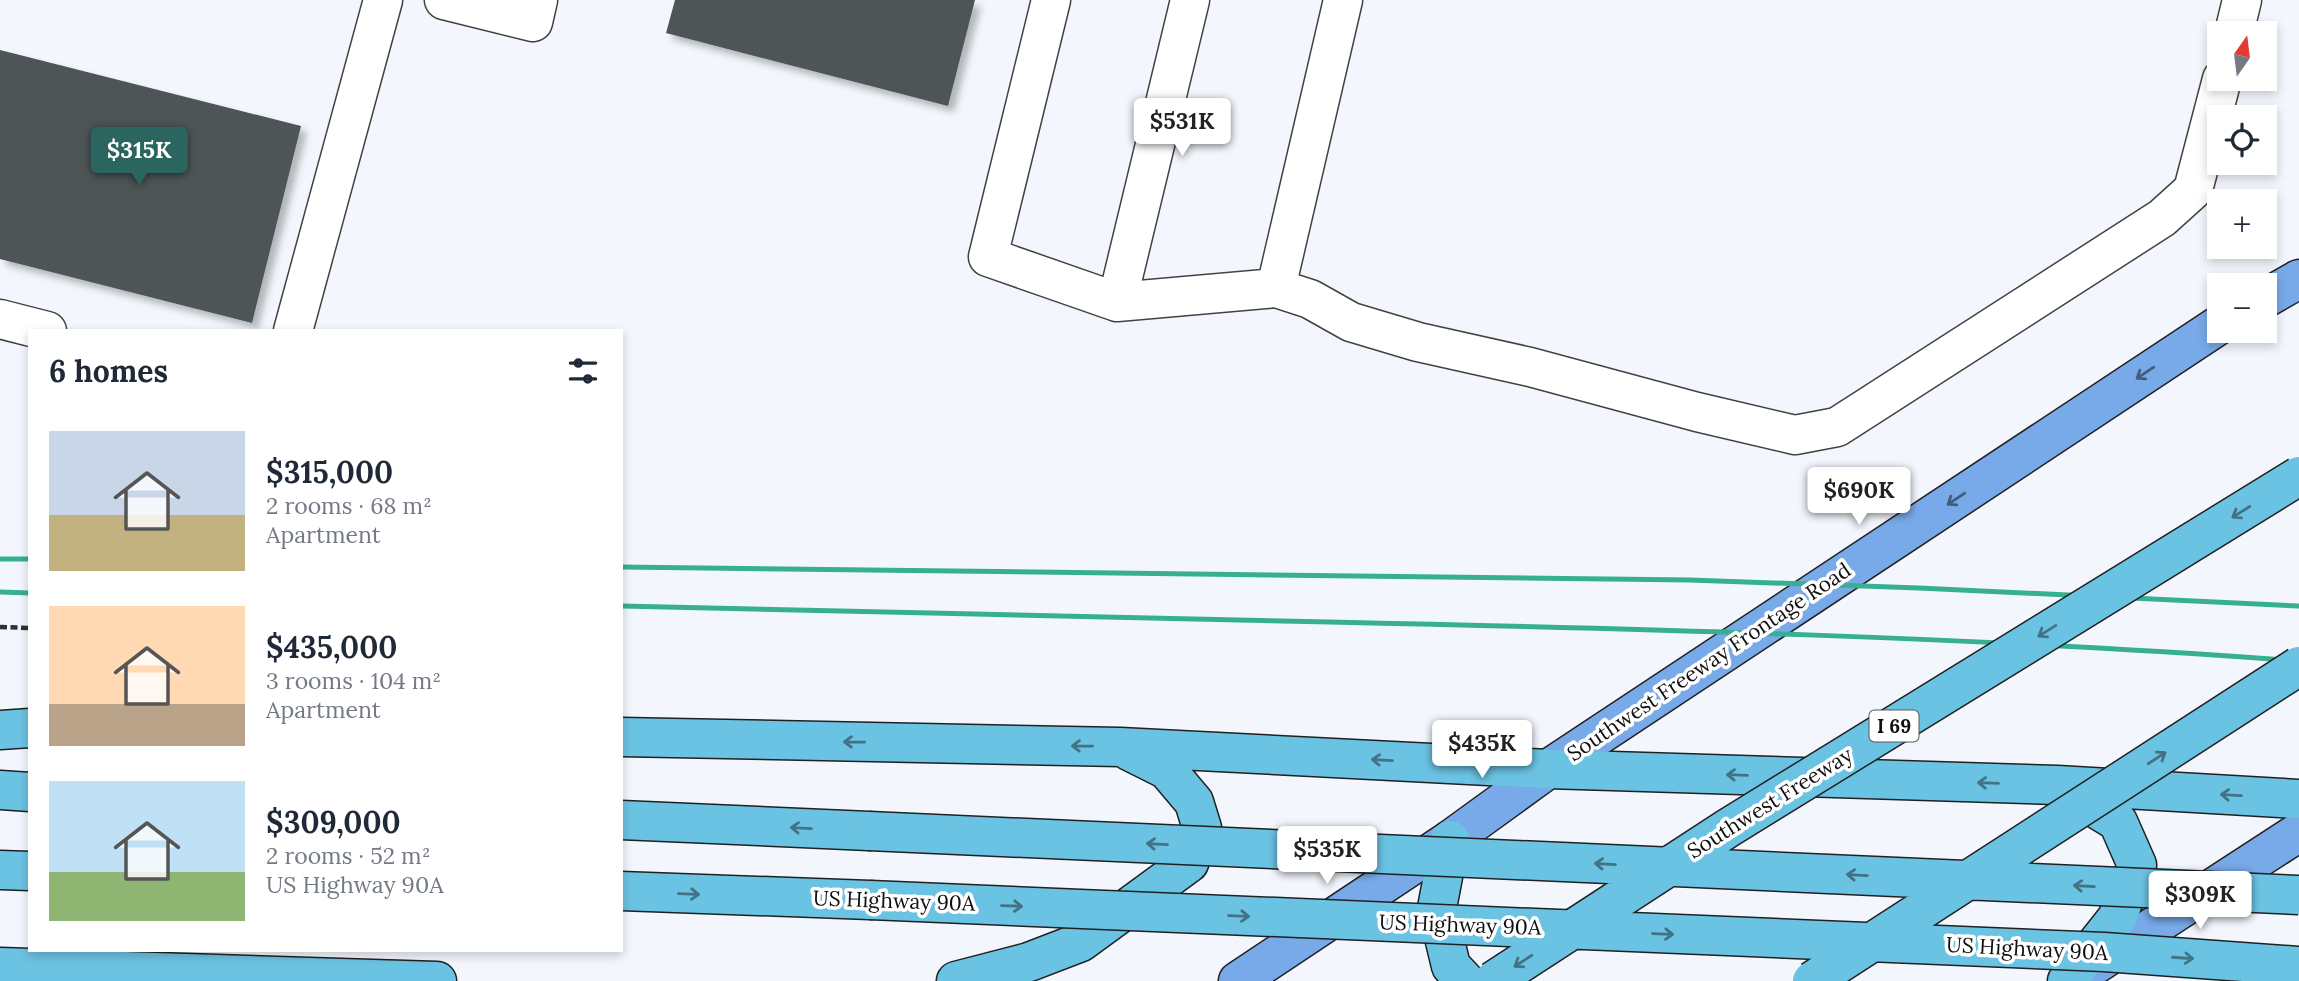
<!DOCTYPE html>
<meta charset="utf-8">
<style>
body{margin:0;font-family:Lora,serif;background:#f6f6f7;color:#1f2937;height:100vh;display:flex;flex-direction:column;font-size:26px;white-space:nowrap}
*{box-sizing:border-box;margin:0}
p{font-size:23px;color:#747a83}
.icon{flex:none;width:38px;height:38px;fill:none;stroke:currentColor;stroke-width:2;stroke-linecap:round;stroke-linejoin:round}
.map{position:relative;flex:1;overflow:hidden}
.panel{position:absolute;left:28px;top:329px;width:595px;height:623px;display:flex;flex-direction:column;background:#fff;border-radius:0px;box-shadow:0 4px 10px #0003}
.panel>*{flex:none}
.needle{width:46px;rotate:14deg}
.buttons{position:absolute;left:2207px;top:21px;display:grid;gap:14px}
.buttons a{display:grid;place-items:center;width:70px;height:70px;border-radius:0px;background:#fff;box-shadow:0 4px 10px #0003;font-size:35px}
.price{position:absolute;translate:-50% -60px;padding:0 16px;border-radius:7px;background:#fff;color:#222;font-size:23px;line-height:46px;filter:drop-shadow(0 2px 4px #0008)}
.price::after{content:'';position:absolute;left:50%;top:42px;width:21px;height:16px;margin-left:-10px;background:inherit;clip-path:polygon(0 0,100% 0,50% 100%)}
.price.on{background:#2a6560;color:#fff}
ul{padding:0;list-style:none}
li{display:flex;align-items:center;gap:21px;height:175px;padding:0 21px}
li span{display:grid;place-items:center;flex:none;width:196px;height:140px;border-radius:0px;color:#555}
li>.icon{margin-inline-start:auto}
span .icon{width:84px;height:84px;fill:#fffc;stroke-width:1}
li b{font-size:30px}
h2{display:flex;justify-content:space-between;align-items:center;height:84px;padding:0 21px;font-size:30px}
.map>svg:first-child{display:block}
</style>
<div class="map">
<svg width="2299" height="981" viewBox="0 0 2299 981">
<defs>
<filter id="shadow"><feDropShadow dx="6" dy="6" stdDeviation="3.5" flood-color="#0004"/></filter>
</defs>
<rect width="100%" height="100%" fill="#f3f7fd"/>
<path fill="#4d5557" filter="url(#shadow)" d="M 675,0 L 975,0 L 948,106 L 666,33 Z
M 0,50 L 301,126 L 252,323 L 0,259 Z"/>
<g fill="none" stroke-linecap="round" stroke-linejoin="round">
<defs>
<path id="minor" d="M 444,0 L 533,22 L 538,0
M 1051,0 L 988,257 L 1117,302 L 1276,288 L 1343,0
M 2234,33 L 2242,0
M 1276,288 L 1310,299 L 1351,322 L 1418,342 L 1530,367 L 1697,412 L 1795,435 L 1837,427 L 2162,218 L 2193,190 L 2222,79
M 1117,302 L 1190,0
M 0,319 L 47,331
M 293,331 L 383,0"/>
<path id="major" d="M 2264,299 L 2299,279
M 2096,964 L 2299,832
M 1238,981 L 1450,840 L 1548,769 L 2219,325"/>
<path id="highway" d="M 0,730 L 30,728
M 621,737 L 1120,747 L 1548,769 L 2057,785 L 2299,799
M 2062,788 L 2118,822 L 2137,865 L 2117,918 L 2067,981
M 0,790 L 30,792
M 621,820 L 869,831
M 1450,840 L 1437,908 L 1451,966 L 1465,981
M 0,870 L 30,871
M 621,891 L 870,900
M 0,967 L 437,981
M 956,981 L 1029,962 L 1081,942 L 1189,863 L 1202,828 L 1194,802 L 1167,770 L 1129,751"/>
</defs>
<use href="#minor" stroke="#424242" stroke-width="41"/>
<use href="#major" stroke="#202020" stroke-width="41"/>
<use href="#highway" stroke="#202020" stroke-width="41"/>
<path stroke="#313131" stroke-width="4.5" stroke-dasharray="7 3.5" stroke-linecap="butt" d="M 0,627 L 30,628"/>
<use href="#minor" stroke="#fff" stroke-width="38"/>
<use href="#major" stroke="#78a9e8" stroke-width="38"/>
<use href="#highway" stroke="#6bc3e3" stroke-width="38"/>
<path stroke="#37af93" stroke-width="5" d="M 0,559 L 30,559
M 621,567 L 1690,580 L 1919,588 L 2299,606
M 0,592 L 30,593
M 621,606 C 857,611 1094,617 1330,622 C 1653,629 1976,637 2299,661"/>
<defs>
<path id="highway-bridge" d="M 869,831 L 2299,895
M 870,900 L 2104,952 L 2299,966
M 1493,981 L 1728,828 L 2299,476
M 1812,981 L 2299,666"/>
</defs>
<use href="#highway-bridge" stroke="#202020" stroke-width="41" stroke-linecap="butt"/>
<use href="#highway-bridge" stroke="#6bc3e3" stroke-width="38"/>
</g>
<defs><path id="oneway-shaft" d="M-6 0H5M1.5-3L5.5 0L1.5 3" fill="none" stroke-width="1.6" stroke-linecap="round" stroke-linejoin="round" transform="scale(1.75)"/></defs>
<g stroke="#445c7c">
<use href="#oneway-shaft" transform="translate(2145 373) rotate(146)"/>
<use href="#oneway-shaft" transform="translate(1956 499) rotate(146)"/>
</g>
<g stroke="#427284">
<use href="#oneway-shaft" transform="translate(2241 512) rotate(148)"/>
<use href="#oneway-shaft" transform="translate(2047 631) rotate(148)"/>
<use href="#oneway-shaft" transform="translate(854 742) rotate(-179)"/>
<use href="#oneway-shaft" transform="translate(1082 746) rotate(-179)"/>
<use href="#oneway-shaft" transform="translate(2157 758) rotate(-33)"/>
<use href="#oneway-shaft" transform="translate(1382 760) rotate(-177)"/>
<use href="#oneway-shaft" transform="translate(1737 775) rotate(-178)"/>
<use href="#oneway-shaft" transform="translate(1988 783) rotate(-178)"/>
<use href="#oneway-shaft" transform="translate(2231 795) rotate(-177)"/>
<use href="#oneway-shaft" transform="translate(801 828) rotate(-177)"/>
<use href="#oneway-shaft" transform="translate(1157 844) rotate(-177)"/>
<use href="#oneway-shaft" transform="translate(1605 864) rotate(-177)"/>
<use href="#oneway-shaft" transform="translate(1857 875) rotate(-177)"/>
<use href="#oneway-shaft" transform="translate(2084 886) rotate(-177)"/>
<use href="#oneway-shaft" transform="translate(689 894) rotate(2)"/>
<use href="#oneway-shaft" transform="translate(1012 906) rotate(2)"/>
<use href="#oneway-shaft" transform="translate(1239 916) rotate(2)"/>
<use href="#oneway-shaft" transform="translate(1663 934) rotate(2)"/>
<use href="#oneway-shaft" transform="translate(2183 958) rotate(4)"/>
<use href="#oneway-shaft" transform="translate(1523 961) rotate(147)"/>
</g>
<g text-anchor="middle" stroke-width="7" stroke-linejoin="round" paint-order="stroke">
<rect fill="#fff" stroke="#575757" stroke-width="2" x="1869.5" y="710.5" width="49" height="31" rx="5"/>
<g font-size="19" font-weight="bold" fill="#0f0f0f">
<text x="1894" y="733">I 69</text>
</g>
<g font-size="21" fill="#0f0f0f" stroke="#fff">
<text transform="translate(1709 662) rotate(-34)" y="7">Southwest Freeway Frontage Road</text>
<text transform="translate(1770 803) rotate(-32)" y="7">Southwest Freeway</text>
<text transform="translate(894 901) rotate(2)" y="7">US Highway 90A</text>
<text transform="translate(1460 925) rotate(2)" y="7">US Highway 90A</text>
<text transform="translate(2027 949) rotate(3)" y="7">US Highway 90A</text>
</g>
</g>
</svg>
<div class="buttons">
<a><svg class="needle" viewBox="-14 -14 28 28"><path d="M0-13l5 13h-10z" fill="#e53935"/><path d="M0 13l5-13h-10z" fill="#747a83"/></svg></a>
<a><svg class="icon" aria-label="locate" viewBox="0 0 24 24"><circle cx="12" cy="12" r="6"/><path d="M12 2v4M12 18v4M2 12h4M18 12h4"/></svg></a>
<a>+</a>
<a>−</a>
</div>
<b class="price" style="left:1182px;top:158px">$531K</b>
<b class="price on" style="left:139px;top:187px">$315K</b>
<b class="price" style="left:1859px;top:527px">$690K</b>
<b class="price" style="left:1482px;top:780px">$435K</b>
<b class="price" style="left:1327px;top:886px">$535K</b>
<b class="price" style="left:2200px;top:931px">$309K</b>
<section class="panel">
<h2>6 homes<svg class="icon" aria-label="filters" viewBox="0 0 24 24"><path d="M4 7h16M4 17h16"/><circle cx="9" cy="7" r="2"/><circle cx="15" cy="17" r="2"/></svg></h2>
<ul>
<li><span style="background:linear-gradient(#c9d6e8 60%,#c2b280 0)"><svg class="icon" aria-label="home" viewBox="0 0 24 24"><path d="M3 11l9-7 9 7M6 9v11h12V9"/></svg></span><div><b>$315,000</b><p>2 rooms · 68 m²</p><p>Apartment</p></div></li>
<li><span style="background:linear-gradient(#ffd9b3 70%,#b9a48a 0)"><svg class="icon" aria-label="home" viewBox="0 0 24 24"><path d="M3 11l9-7 9 7M6 9v11h12V9"/></svg></span><div><b>$435,000</b><p>3 rooms · 104 m²</p><p>Apartment</p></div></li>
<li><span style="background:linear-gradient(#bfe0f5 65%,#8fb573 0)"><svg class="icon" aria-label="home" viewBox="0 0 24 24"><path d="M3 11l9-7 9 7M6 9v11h12V9"/></svg></span><div><b>$309,000</b><p>2 rooms · 52 m²</p><p>US Highway 90A</p></div></li>
</ul>
</section>
</div>
